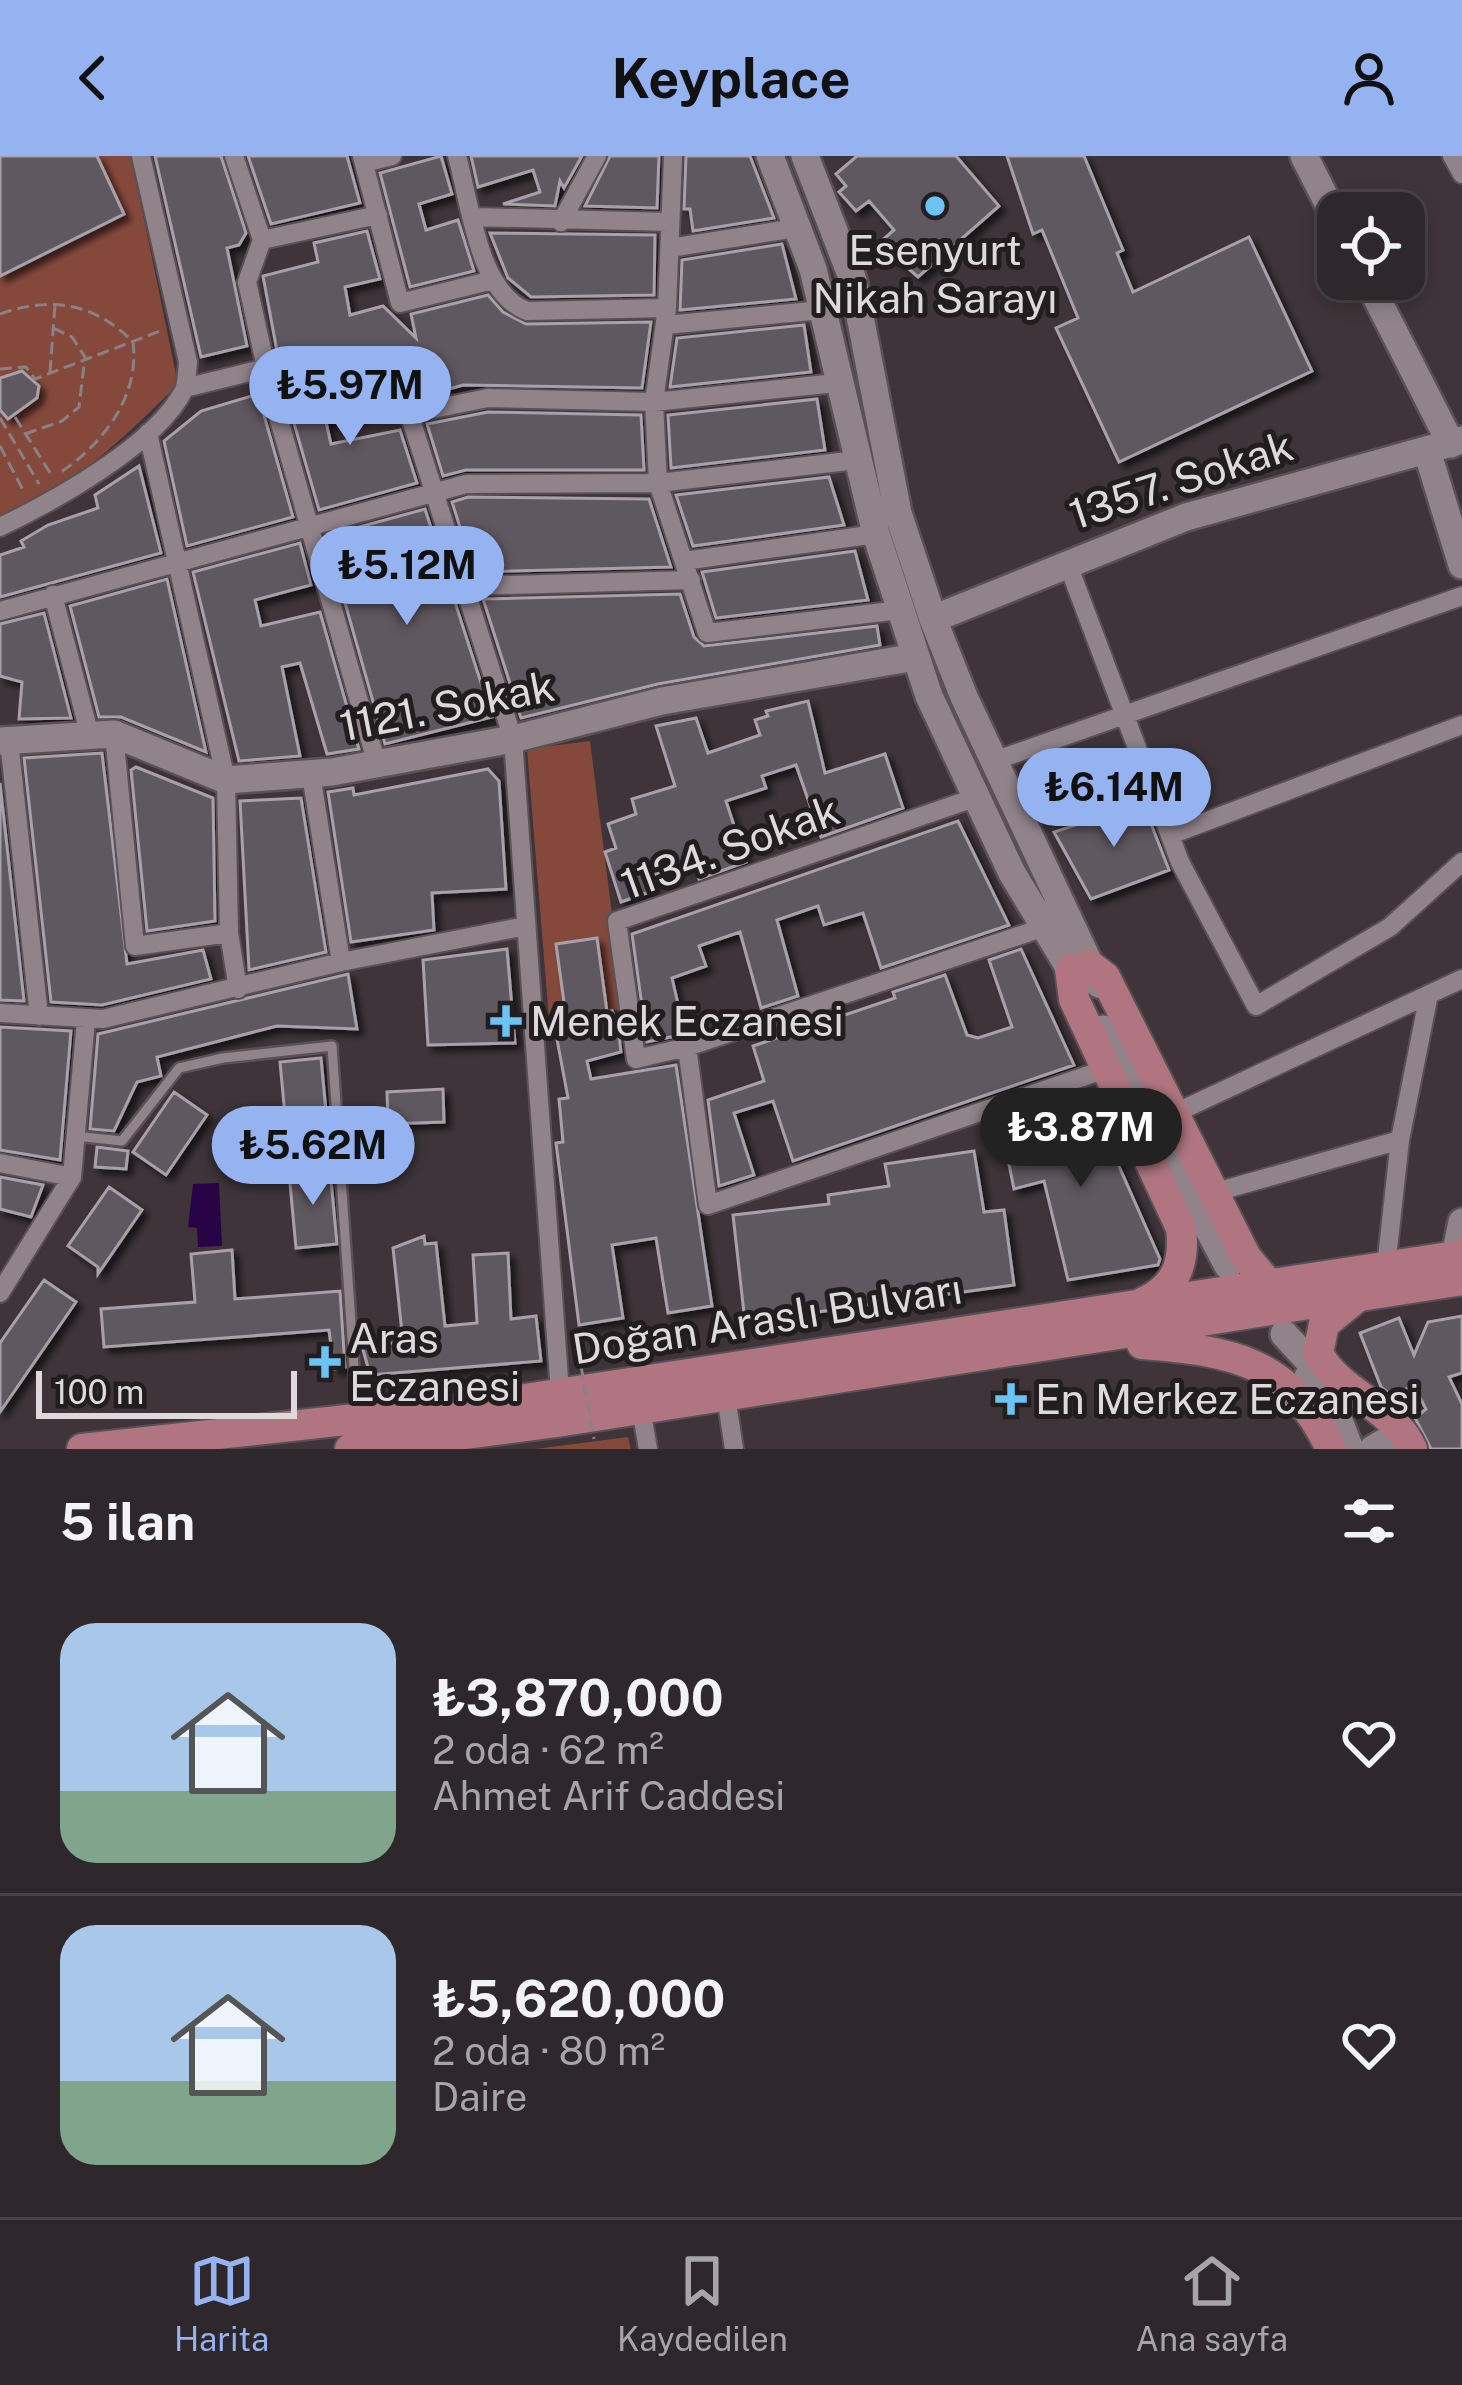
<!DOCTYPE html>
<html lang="tr">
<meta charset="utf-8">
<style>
body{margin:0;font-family:"Public Sans",sans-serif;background:#362f33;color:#f1f3f6;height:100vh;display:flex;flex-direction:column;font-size:45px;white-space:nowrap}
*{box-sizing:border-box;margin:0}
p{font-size:39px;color:#a7a5a9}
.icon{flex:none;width:66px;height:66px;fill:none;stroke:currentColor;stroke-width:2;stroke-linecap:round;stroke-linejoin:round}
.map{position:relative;height:1293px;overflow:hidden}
.panel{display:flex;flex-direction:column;background:#2e272b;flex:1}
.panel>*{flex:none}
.controls{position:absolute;left:1317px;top:36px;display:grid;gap:24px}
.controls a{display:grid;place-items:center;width:108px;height:108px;border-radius:24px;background:#2e272b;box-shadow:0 6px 18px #0003,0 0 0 3px #494447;font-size:60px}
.scale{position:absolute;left:36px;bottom:30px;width:261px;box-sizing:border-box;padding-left:12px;border:6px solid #dfd9dc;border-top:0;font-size:33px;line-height:42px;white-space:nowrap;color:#dfd9dc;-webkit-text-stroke:9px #221d1f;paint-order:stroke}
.price{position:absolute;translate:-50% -102px;padding:0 27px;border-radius:42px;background:#95b2f1;color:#111;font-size:39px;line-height:78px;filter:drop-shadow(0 3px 6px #0008)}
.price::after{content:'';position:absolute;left:50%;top:72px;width:36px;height:27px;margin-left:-18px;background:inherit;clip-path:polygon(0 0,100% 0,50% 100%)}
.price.selected{background:#222;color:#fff}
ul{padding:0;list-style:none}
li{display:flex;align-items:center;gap:36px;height:300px;padding:0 60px}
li+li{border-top:3px solid #494447}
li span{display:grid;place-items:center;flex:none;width:336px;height:240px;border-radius:36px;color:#555}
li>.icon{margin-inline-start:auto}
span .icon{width:144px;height:144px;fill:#fffc;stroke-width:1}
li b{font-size:51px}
h2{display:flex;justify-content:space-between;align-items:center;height:144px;padding:0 60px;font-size:51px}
header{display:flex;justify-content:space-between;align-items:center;height:156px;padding:0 60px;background:#95b2f1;color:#111;font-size:54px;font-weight:700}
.dock{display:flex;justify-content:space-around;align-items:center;height:168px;border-top:3px solid #494447;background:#2e272b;font-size:33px;color:#a7a5a9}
.dock a{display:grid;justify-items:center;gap:6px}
.dock .selected{color:#95b2f1}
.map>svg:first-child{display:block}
</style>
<header><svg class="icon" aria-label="back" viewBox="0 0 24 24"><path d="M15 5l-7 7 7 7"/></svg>Keyplace<svg class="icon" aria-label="person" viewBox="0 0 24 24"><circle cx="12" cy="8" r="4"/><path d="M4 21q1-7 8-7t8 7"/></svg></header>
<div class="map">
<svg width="1462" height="1293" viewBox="0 0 1462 1293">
<defs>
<filter id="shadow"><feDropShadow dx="5.5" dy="5.5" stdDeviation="3" flood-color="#0009"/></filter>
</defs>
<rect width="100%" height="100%" fill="#3e3439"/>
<path fill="#85493b" d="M 0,0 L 131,0 L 178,228 C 128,279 66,336 0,366 Z
M 590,585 L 624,853 L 549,863 L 527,593 Z
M 628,1281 L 631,1293 L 535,1293 Z"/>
<path fill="#280447" d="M 219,1027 L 222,1090 L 198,1091 L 197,1072 L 188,1071 L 193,1028 Z"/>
<path fill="#605861" stroke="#a9a0a9" stroke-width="3" filter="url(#shadow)" d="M 0,0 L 97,0 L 124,58 L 0,120 Z
M 155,0 L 221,0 L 246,77 L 239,89 L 227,92 L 247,190 L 201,201 Z
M 248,0 L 347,0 L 360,47 L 271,68 Z
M 441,0 L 452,38 L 419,48 L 426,74 L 458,64 L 474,115 L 410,131 L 380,17 Z
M 471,0 L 582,0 L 564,32 L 560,25 L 555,50 L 503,48 L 540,36 L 533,14 L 478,31 Z
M 610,0 L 659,0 L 657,52 L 585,50 Z
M 686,0 L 750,0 L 774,62 L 693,75 L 690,53 L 684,53 Z
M 857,0 L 956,0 L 999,50 L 918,121 L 879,87 L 894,74 L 869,45 L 856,55 L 839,36 L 846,30 L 836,18 Z
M 1007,0 L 1084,0 L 1123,94 L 1117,97 L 1133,136 L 1249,81 L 1312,215 L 1119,306 L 1056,172 L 1078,162 L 1042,74 L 1033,78 Z
M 367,75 L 380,123 L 345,131 L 350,159 L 383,150 L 416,182 L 411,158 L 488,139 L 503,156 L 526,168 L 651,166 L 642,232 L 463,229 L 418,242 L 405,202 L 395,194 L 282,222 L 263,120 L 318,106 L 314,87 Z
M 490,77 L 655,79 L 654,139 L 531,141 L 508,122 Z
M 782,88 L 796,143 L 680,154 L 682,104 Z
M 804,169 L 811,216 L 670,231 L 677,182 Z
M 22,215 L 39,230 L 37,242 L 8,263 L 0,254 L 0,222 Z
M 384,223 L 392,250 L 326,266 L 331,288 L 400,274 L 417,327 L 319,354 L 289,250 Z
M 258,238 L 293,361 L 187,390 L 164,285 L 201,255 Z
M 817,243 L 825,294 L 671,312 L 668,259 Z
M 488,256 L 641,259 L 644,314 L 466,314 L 443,320 L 427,268 Z
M 139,310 L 161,397 L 0,441 L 0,399 L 24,391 L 21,385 L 48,369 L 98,352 L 95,339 Z
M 829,321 L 844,369 L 693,390 L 676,339 Z
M 468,341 L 649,343 L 671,411 L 474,416 L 452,346 Z
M 425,353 L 492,561 L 385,588 L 326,380 Z
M 300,387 L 311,429 L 255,444 L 261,470 L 320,456 L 359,593 L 327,598 L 300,507 L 282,511 L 300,600 L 239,605 L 193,416 Z
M 855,395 L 868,444 L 716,462 L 702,416 Z
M 167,423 L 206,596 L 121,561 L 99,561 L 70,450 Z
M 680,438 L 694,481 L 704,490 L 877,470 L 880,489 L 658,528 L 521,562 L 483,443 Z
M 44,457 L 71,562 L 19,563 L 22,526 L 0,520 L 0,468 Z
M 808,545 L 825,617 L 885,598 L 903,652 L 821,681 L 796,609 L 762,620 L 766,632 L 726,645 L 746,706 L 699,723 L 693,706 L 648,721 L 652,735 L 621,746 L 605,696 L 616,692 L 608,668 L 636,658 L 632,643 L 675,630 L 656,570 L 696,562 L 708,597 L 760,579 L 755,564 L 768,560 L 766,555 Z
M 102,597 L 127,808 L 203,794 L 211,823 L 102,849 L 51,846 L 24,602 Z
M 136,611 L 213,642 L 215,765 L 147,775 L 131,614 Z
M 488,613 L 499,625 L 506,733 L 432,737 L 434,774 L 351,786 L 328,636 L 353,632 L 354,639 Z
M 0,627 L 24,845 L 0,844 Z
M 301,642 L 326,796 L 249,814 L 240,645 Z
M 1143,647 L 1169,714 L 1091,743 L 1054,676 Z
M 958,665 L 1009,769 L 881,812 L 863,757 L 824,769 L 818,750 L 777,764 L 798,840 L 761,852 L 740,776 L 699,790 L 706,810 L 672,822 L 685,878 L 647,886 L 632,778 Z
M 597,782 L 607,856 L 612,855 L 618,870 L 621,896 L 587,905 L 591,923 L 676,909 L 712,1150 L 668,1157 L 656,1082 L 612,1089 L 623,1162 L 579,1169 L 556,987 L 563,986 L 559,943 L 568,942 L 556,878 L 557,862 L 566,861 L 556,788 Z
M 507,793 L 515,887 L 428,889 L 423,804 Z
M 1021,793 L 1074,909 L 793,1005 L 773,945 L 734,957 L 754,1019 L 719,1030 L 708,944 L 764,925 L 753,890 L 895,842 L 893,836 L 945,819 L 967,879 L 978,882 L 1012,871 L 989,804 Z
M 348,818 L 357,873 L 277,870 L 157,901 L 161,920 L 137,926 L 114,975 L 90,973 L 98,878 Z
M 0,871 L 71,875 L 60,1004 L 0,994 Z
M 321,902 L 328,977 L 287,981 L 280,906 Z
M 443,933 L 444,966 L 388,968 L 387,936 Z
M 174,936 L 207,959 L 166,1019 L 133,996 Z
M 1088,940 L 1160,1103 L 1158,1109 L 1068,1124 L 1044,1025 L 1014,1033 L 1002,974 Z
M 97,991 L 128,995 L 126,1013 L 95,1011 Z
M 974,995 L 984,1056 L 1004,1054 L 1014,1129 L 745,1166 L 733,1059 L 829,1048 L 828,1039 L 889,1030 L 885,1008 Z
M 330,1013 L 337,1088 L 296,1092 L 289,1017 Z
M 0,1021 L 43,1029 L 31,1061 L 0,1053 Z
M 109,1031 L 142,1054 L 98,1118 L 98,1111 L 68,1090 Z
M 424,1080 L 425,1088 L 436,1087 L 445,1170 L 477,1167 L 473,1099 L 508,1097 L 511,1163 L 536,1160 L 541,1205 L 370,1219 L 362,1190 L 403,1186 L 393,1092 Z
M 232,1094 L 235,1143 L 340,1135 L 345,1211 L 334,1213 L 329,1174 L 104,1191 L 101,1153 L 195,1146 L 191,1098 Z
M 44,1124 L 76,1146 L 0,1256 L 0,1187 Z
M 1462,1160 L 1462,1217 L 1449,1221 L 1462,1248 L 1462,1293 L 1431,1293 L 1415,1262 L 1426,1253 L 1414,1230 L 1391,1239 L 1381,1231 L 1360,1177 L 1399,1162 L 1414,1199 L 1428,1166 Z"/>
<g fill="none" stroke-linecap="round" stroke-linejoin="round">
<defs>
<path id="lane" d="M 75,980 L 122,985 L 179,912 L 223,902 L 332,890 L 357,1255"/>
<path id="street" d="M 234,0 L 262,84 L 247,126 L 272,239 L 378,612
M 362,0 L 400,147 L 493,124
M 457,0 C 470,46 478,137 527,155 L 667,152
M 673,0 L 667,152 L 654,246 L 658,327 L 707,477 L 900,454
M 1452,0 L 1462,18
M 364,7 L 392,0
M 474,61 L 670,66
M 561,66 L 597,0
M 262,84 L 378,59
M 670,92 L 796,72
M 666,169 L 822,154
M 185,232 L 266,212
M 272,239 L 393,207 L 513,583 L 560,1237
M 413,257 L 488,242 L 654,246 L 836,227
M 148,277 L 226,624 L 229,777 L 238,833
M 0,371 C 54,345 156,289 184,234 C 187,227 187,214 188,206 L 141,0
M 684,405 L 876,378
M 1067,406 L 1180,706 L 1256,850 L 1390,771 L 1462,706
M 466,430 L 691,424
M 53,439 L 89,576
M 0,455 L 466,328 L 658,327 L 857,304
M 114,578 L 135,790 L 229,777
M 9,585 L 39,860
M 994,605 L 1462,440
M 311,618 L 341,806
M 980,640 L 617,765 L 636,903 L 687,891 L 708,1049 L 1106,913
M 1170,679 L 1462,569
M 0,857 L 103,863 L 341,806 L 526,770
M 687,891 L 1042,772
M 1171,959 L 1462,823
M 0,1007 L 72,1021
M 1216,1036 L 1400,984
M 1386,1111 L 1400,984 L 1429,838
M 0,1137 L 72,1021 L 86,864
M 726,1240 L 734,1293
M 641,1252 L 648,1293"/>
<path id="secondary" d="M 770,0 L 813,113 L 876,378 L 929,540 L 1012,717 L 1079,828
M 805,0 L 853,124 L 898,357 L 933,463 L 964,541 L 1099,828
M 1304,0 L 1338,67
M 1367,123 L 1451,288
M 1427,295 L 1462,409
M 933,463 L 1186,361 L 1462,284
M 0,585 L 114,578 L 226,624 L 332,616 L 513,583 L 662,545 L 915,501
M 1103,873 L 1228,1110
M 1455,1100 L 1462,1066
M 1284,1178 L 1329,1227
M 1308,1221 L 1335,1254 L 1350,1293
M 1373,1293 L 1385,1286 L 1400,1290"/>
<path id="primary" d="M 1089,809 L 1105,821 L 1246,1101 L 1270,1130
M 1070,813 L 1074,843 L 1181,1072 C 1185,1106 1177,1131 1144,1146
M 1356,1142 L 1324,1168 L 1318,1197 C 1338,1237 1393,1250 1412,1293
M 1142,1188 C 1232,1195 1289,1204 1331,1293
M 82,1293 L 500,1247 L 1462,1099
M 350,1293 L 557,1266 L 1462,1124"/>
</defs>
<use href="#lane" stroke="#595155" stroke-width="14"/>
<use href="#street" stroke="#595155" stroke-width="22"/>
<use href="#secondary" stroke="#595155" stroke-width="32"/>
<use href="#primary" stroke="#595155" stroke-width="34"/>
<path stroke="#898185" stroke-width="3" stroke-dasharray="12 6" stroke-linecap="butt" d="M 0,158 C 51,140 95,147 133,186 C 140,239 104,287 61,316
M 0,213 L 26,211 L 35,223 L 160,175
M 50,216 L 55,149
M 15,261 L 52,320
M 0,262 L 39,328
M 25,278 L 62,265 L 79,251 L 85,201 L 72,181 L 53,172
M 0,290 L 24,336"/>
<use href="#lane" stroke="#90848a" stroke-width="9"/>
<use href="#street" stroke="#90848a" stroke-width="18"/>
<use href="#secondary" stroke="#90848a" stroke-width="27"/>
<use href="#primary" stroke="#b07580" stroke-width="30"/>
<path stroke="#898185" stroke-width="3" stroke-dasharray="12 6" stroke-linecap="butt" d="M 581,1210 L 594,1283"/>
</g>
<g fill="#6bc3f2" stroke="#221d1f" stroke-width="4.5">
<circle cx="935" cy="50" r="12"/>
<path d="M500 847h12v12h12v12h-12v12h-12v-12h-12v-12h12z"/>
<path d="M319 1188h12v12h12v12h-12v12h-12v-12h-12v-12h12z"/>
<path d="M1005 1225h12v12h12v12h-12v12h-12v-12h-12v-12h12z"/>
</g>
<g text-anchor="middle" stroke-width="10" stroke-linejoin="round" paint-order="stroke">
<g font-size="42" fill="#dfd9dc" stroke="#221d1f" text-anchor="start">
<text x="935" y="109" text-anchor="middle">Esenyurt<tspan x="935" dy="48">Nikah Sarayı</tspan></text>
<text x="530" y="880">Menek Eczanesi</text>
<text x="349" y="1197">Aras<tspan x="349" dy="48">Eczanesi</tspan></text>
<text x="1035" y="1258">En Merkez Eczanesi</text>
</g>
<g font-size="42" fill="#dfd9dc" stroke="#221d1f">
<text transform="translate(1181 324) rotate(-18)" y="15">1357. Sokak</text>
<text transform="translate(447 550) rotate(-11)" y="15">1121. Sokak</text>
<text transform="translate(730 691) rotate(-20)" y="15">1134. Sokak</text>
<text transform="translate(767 1163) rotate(-9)" y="15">Doğan Araslı Bulvarı</text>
</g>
</g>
</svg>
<div class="controls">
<a><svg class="icon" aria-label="locate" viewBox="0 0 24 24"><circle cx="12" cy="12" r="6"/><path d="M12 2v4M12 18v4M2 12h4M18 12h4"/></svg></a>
</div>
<div class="scale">100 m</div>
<b class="price" style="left:350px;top:292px">₺5.97M</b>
<b class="price" style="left:407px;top:472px">₺5.12M</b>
<b class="price" style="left:1114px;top:694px">₺6.14M</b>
<b class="price selected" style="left:1081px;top:1034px">₺3.87M</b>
<b class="price" style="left:313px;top:1052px">₺5.62M</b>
</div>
<section class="panel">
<h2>5 ilan<svg class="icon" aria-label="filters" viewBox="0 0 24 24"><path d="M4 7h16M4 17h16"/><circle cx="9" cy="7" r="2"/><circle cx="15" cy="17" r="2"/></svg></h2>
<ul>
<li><span style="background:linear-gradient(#a9c7e8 70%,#7fa58c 0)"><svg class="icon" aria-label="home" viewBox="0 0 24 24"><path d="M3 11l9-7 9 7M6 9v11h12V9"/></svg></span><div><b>₺3,870,000</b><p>2 oda · 62 m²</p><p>Ahmet Arif Caddesi</p></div><svg class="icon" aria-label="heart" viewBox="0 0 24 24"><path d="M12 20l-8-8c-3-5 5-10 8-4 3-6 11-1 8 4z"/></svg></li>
<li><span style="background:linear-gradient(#a9c7e8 65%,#7fa58c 0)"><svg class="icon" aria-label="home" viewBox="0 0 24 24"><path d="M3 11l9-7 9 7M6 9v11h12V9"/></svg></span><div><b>₺5,620,000</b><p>2 oda · 80 m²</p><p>Daire</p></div><svg class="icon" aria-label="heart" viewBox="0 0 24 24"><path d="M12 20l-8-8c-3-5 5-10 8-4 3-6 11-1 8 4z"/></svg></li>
</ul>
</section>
<nav class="dock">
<a class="selected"><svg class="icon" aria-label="map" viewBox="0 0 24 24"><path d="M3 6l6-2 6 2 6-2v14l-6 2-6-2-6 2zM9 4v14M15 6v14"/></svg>Harita</a>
<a><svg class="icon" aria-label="saved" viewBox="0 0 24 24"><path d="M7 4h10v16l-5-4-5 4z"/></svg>Kaydedilen</a>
<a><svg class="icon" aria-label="home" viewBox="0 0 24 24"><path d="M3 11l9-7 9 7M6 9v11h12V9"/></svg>Ana sayfa</a>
</nav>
